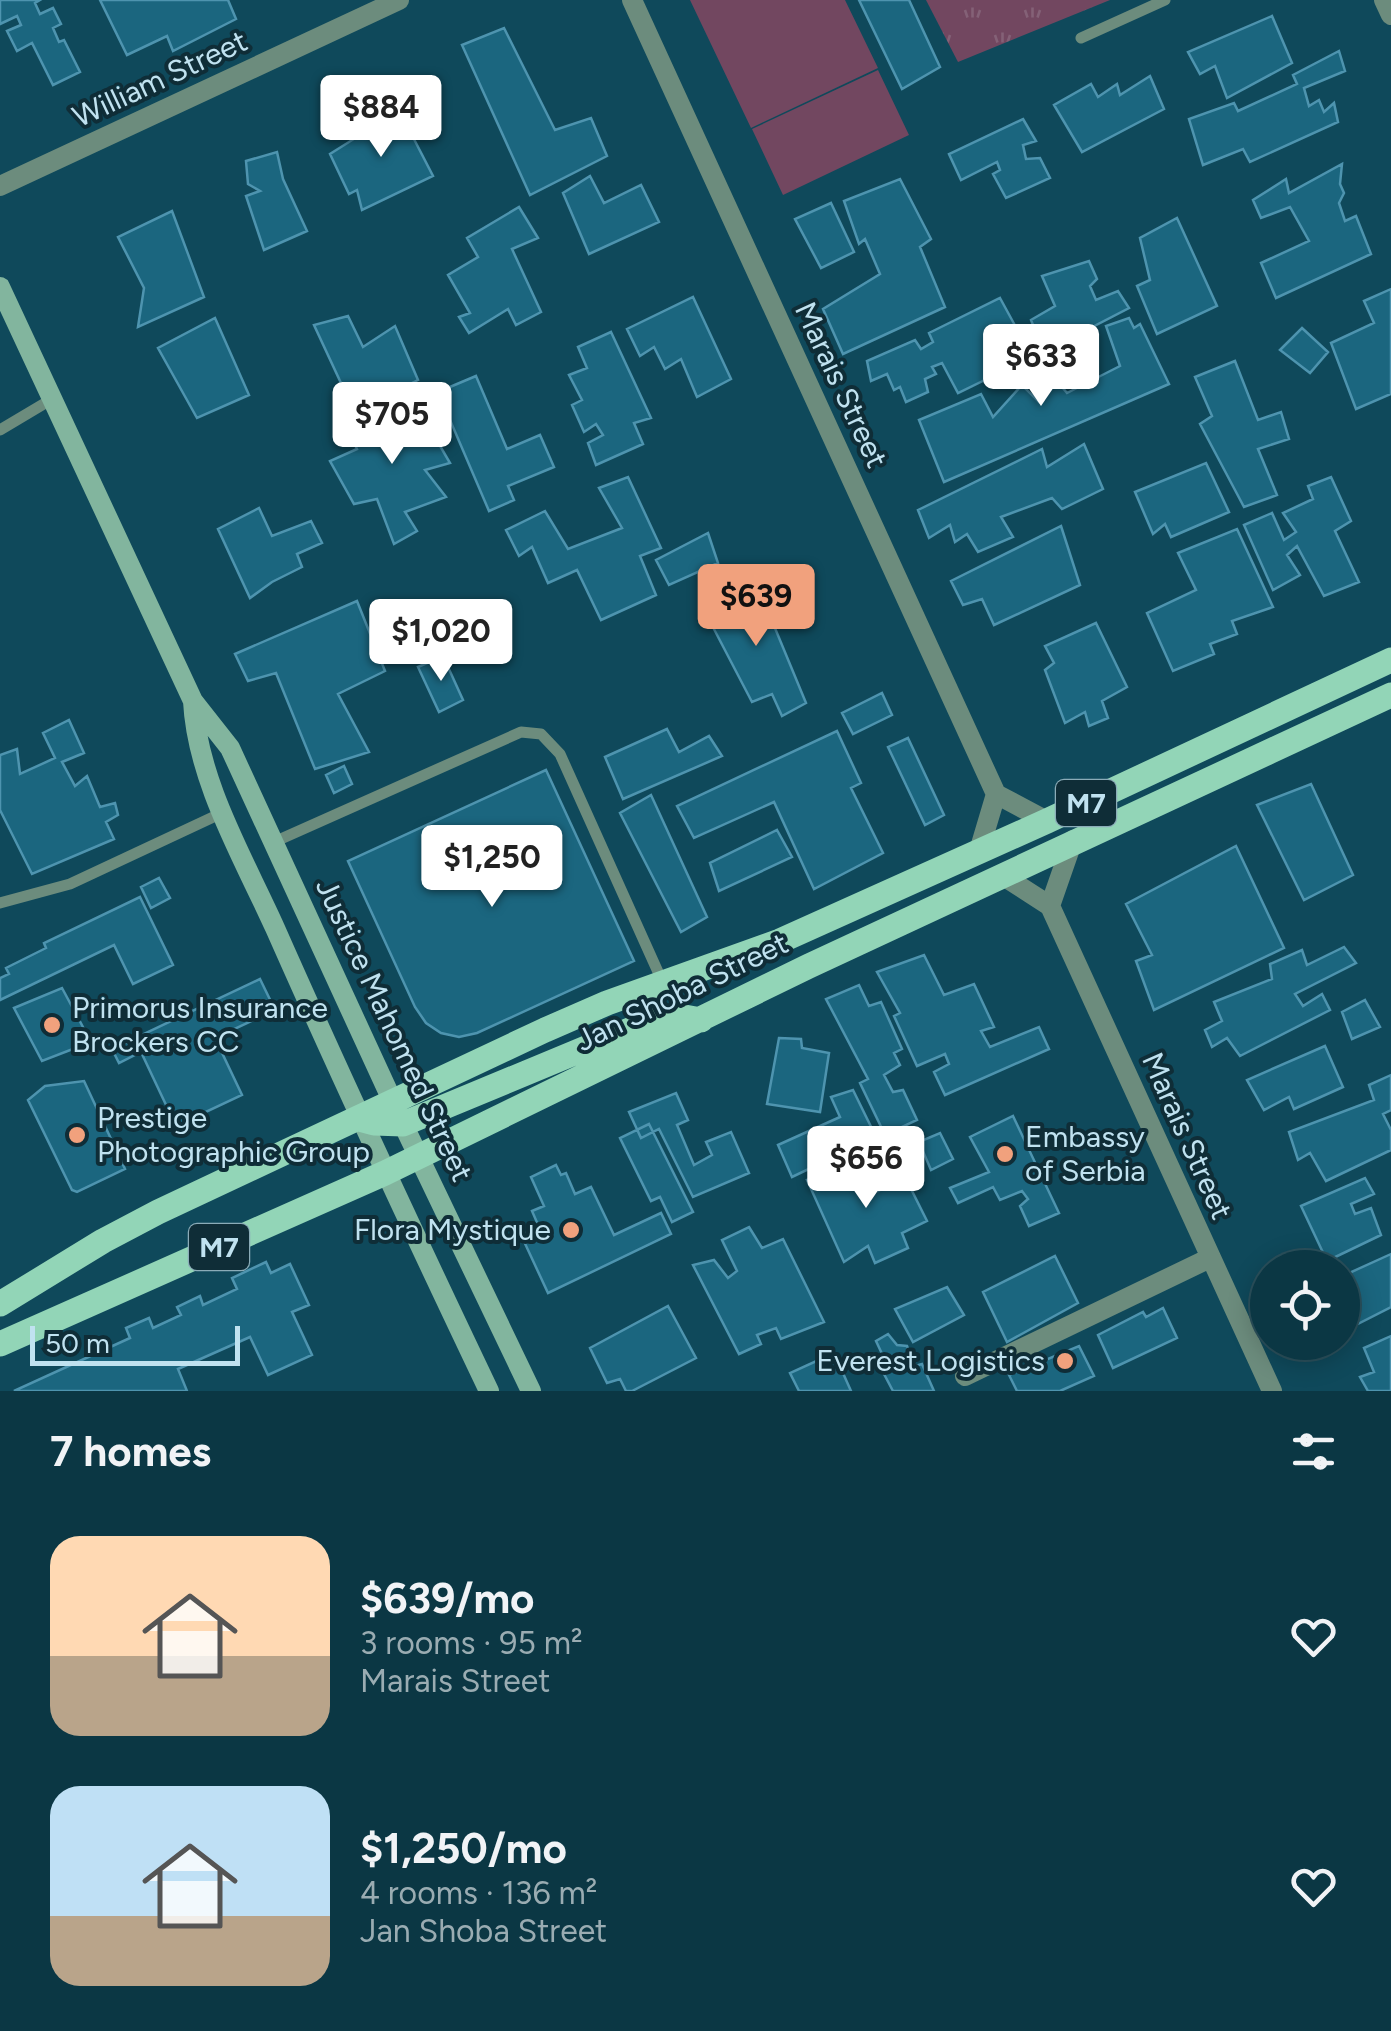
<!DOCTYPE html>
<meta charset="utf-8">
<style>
body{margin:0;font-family:Figtree,sans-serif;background:#19424f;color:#f1f3f6;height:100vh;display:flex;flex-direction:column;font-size:38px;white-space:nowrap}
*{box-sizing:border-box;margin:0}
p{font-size:32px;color:#9aacb2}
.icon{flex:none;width:55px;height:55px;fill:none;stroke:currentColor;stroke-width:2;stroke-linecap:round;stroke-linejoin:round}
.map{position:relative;height:1391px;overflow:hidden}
.panel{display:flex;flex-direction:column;background:#0b3744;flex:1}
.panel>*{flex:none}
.buttons{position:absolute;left:1250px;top:1250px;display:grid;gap:20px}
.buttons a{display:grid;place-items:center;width:110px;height:110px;border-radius:50%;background:#0b3744;box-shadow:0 5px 25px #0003,0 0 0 2px #2b515d;font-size:50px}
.scale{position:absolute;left:30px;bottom:25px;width:210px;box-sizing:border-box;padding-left:10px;border:5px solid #c0e2f0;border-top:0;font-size:28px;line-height:35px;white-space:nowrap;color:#c0e2f0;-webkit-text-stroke:8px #0f2d37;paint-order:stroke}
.price{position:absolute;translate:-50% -85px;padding:0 22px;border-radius:10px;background:#fff;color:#222;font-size:32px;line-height:65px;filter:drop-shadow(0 2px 5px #0008)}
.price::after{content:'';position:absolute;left:50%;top:60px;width:30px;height:22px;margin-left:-15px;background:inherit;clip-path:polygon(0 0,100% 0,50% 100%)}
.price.selected{background:#f1a17d;color:#111}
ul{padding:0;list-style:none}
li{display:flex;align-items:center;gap:30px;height:250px;padding:0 50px}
li span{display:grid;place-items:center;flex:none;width:280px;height:200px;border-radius:30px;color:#555}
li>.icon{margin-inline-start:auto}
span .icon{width:120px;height:120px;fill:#fffc;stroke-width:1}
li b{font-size:42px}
h2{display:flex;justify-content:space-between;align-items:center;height:120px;padding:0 50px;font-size:42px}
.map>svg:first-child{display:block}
</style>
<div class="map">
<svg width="1391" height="1391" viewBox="0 0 1391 1391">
<defs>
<pattern id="grass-tufts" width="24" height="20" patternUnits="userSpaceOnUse" patternTransform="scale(2.5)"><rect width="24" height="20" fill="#724760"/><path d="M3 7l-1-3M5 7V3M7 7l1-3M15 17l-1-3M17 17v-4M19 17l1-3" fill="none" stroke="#846177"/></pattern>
</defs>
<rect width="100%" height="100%" fill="#0f495b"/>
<path fill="url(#grass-tufts)" d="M 926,0 L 1110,0 L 958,62 Z"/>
<path fill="#724760" d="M 690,0 L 845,0 L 878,68 L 751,128 Z
M 878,70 L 909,135 L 783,195 L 752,129 Z"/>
<path fill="#1b667f" stroke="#4e94af" stroke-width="2.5" d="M 0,0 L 40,0 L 35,3 L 40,14 L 53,8 L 61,24 L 53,28 L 59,42 L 64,40 L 80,72 L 53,85 L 32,43 L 17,51 L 7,31 L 21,25 L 17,16 L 0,24 Z
M 100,0 L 228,0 L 236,19 L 173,51 L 167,36 L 127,55 Z
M 859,0 L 909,0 L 940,67 L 902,89 Z
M 1272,16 L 1292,63 L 1227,98 L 1215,66 L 1200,74 L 1188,52 Z
M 504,28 L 555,130 L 591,118 L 607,156 L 530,195 L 462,45 Z
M 1339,51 L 1345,71 L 1304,88 L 1309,106 L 1319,100 L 1324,112 L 1334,103 L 1338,122 L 1250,162 L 1243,149 L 1203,165 L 1189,119 L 1234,103 L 1238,111 L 1297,84 L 1293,75 Z
M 1150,76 L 1164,109 L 1082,152 L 1054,105 L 1091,84 L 1098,97 L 1117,84 L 1120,95 Z
M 401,114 L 433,176 L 362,210 L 357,190 L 349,194 L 330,154 L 357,137 L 355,125 L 368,119 Z
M 1023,119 L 1036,141 L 1023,145 L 1026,159 L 1040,158 L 1050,178 L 1006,198 L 993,174 L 1000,170 L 997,162 L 961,180 L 949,154 Z
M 277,152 L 283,179 L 307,231 L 264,250 L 246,196 L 260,191 L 248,184 L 246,161 Z
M 1342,164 L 1340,184 L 1344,193 L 1339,203 L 1345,221 L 1356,216 L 1371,254 L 1276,298 L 1261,263 L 1309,241 L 1290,207 L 1261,218 L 1253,200 L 1286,179 L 1289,193 Z
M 590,176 L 604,203 L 641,185 L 659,222 L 589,254 L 563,193 Z
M 900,179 L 931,239 L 920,247 L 945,307 L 843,354 L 823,309 L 880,274 L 865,239 L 859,244 L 844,201 Z
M 831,203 L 854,252 L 821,268 L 795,219 Z
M 519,207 L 538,238 L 512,249 L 541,312 L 516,325 L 508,309 L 469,333 L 459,317 L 470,313 L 448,275 L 478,257 L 467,238 Z
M 172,211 L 204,297 L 138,327 L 144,288 L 118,237 Z
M 1177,218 L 1217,306 L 1157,334 L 1137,286 L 1150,280 L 1140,238 Z
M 1089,261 L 1097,279 L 1090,286 L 1096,300 L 1118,291 L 1129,308 L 1044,352 L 1031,320 L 1055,306 L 1042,276 Z
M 1391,289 L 1391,394 L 1356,409 L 1331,343 L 1374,323 L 1364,301 Z
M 693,297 L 731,379 L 697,397 L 681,359 L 665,369 L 654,347 L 640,356 L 627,329 Z
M 1000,298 L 1018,331 L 985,348 L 997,374 L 958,393 L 942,363 L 932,367 L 936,374 L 925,379 L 928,392 L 906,402 L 900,387 L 894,390 L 887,374 L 871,381 L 867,361 L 915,340 L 921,349 L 933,342 L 929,333 Z
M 348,316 L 363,347 L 395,326 L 418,380 L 354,411 L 314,325 Z
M 215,318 L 249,395 L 197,418 L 158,348 Z
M 1129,318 L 1134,328 L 1140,324 L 1169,384 L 944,482 L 919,420 L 981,394 L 993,417 L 1022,385 L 1039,402 L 1057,381 L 1067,393 L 1120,366 L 1106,326 Z
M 1302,328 L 1328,352 L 1310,373 L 1280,350 Z
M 611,332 L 651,418 L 634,423 L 643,444 L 596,465 L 588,443 L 603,435 L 596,424 L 584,432 L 572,405 L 582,400 L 569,375 L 587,368 L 578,347 Z
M 1235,361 L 1258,420 L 1281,412 L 1289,439 L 1258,449 L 1277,495 L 1244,507 L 1200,424 L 1212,416 L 1195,377 Z
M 476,376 L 507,449 L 540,435 L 554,467 L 508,486 L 514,500 L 489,511 L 438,392 Z
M 394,405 L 404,424 L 422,415 L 450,463 L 425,470 L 446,497 L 405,512 L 417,531 L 394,544 L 377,499 L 354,504 L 330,461 L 357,449 L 346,425 Z
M 1084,444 L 1103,489 L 1062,509 L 1052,498 L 1001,517 L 1013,537 L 978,552 L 967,534 L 955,542 L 950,525 L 929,538 L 918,510 L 1042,449 L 1047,467 Z
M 1206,463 L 1229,512 L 1171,537 L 1165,524 L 1153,534 L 1135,492 Z
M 628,477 L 661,548 L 640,556 L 656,595 L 601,620 L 577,570 L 548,583 L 532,547 L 519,556 L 506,530 L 545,511 L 568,549 L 622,528 L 599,488 Z
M 1331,477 L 1351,521 L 1335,531 L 1359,582 L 1324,596 L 1297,546 L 1287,555 L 1300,575 L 1273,590 L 1244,525 L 1272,513 L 1284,540 L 1296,532 L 1283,513 L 1313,499 L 1308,486 Z
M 259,508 L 272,536 L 311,521 L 322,543 L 297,554 L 302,567 L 272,582 L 250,598 L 218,529 Z
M 1061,526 L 1080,585 L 994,625 L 982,599 L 963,605 L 951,581 Z
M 1237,529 L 1273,607 L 1232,621 L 1237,634 L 1210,644 L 1214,654 L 1173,671 L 1147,613 L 1196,590 L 1178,553 Z
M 708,533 L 718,563 L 669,585 L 656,560 Z
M 758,587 L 806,703 L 782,716 L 772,694 L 752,702 L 703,608 Z
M 357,601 L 385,671 L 338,694 L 369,752 L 315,769 L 276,673 L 248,681 L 235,654 Z
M 1096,623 L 1127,687 L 1102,701 L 1108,718 L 1089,726 L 1085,712 L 1065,723 L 1045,670 L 1054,663 L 1045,646 Z
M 443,656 L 463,700 L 439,712 L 418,667 Z
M 882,693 L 892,715 L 853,734 L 842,713 Z
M 69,720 L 84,753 L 62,762 L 75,786 L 87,776 L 100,807 L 115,803 L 118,815 L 106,822 L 114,839 L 32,874 L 0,810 L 0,755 L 17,749 L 20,774 L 55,758 L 43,733 Z
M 667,729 L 679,752 L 709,736 L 722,756 L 623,799 L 605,757 Z
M 837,731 L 861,783 L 851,788 L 883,853 L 814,889 L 774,802 L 694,838 L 677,806 Z
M 908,738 L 944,815 L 925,825 L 888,747 Z
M 344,766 L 352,784 L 334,793 L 326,775 Z
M 546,770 L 634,961 L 477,1033 L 459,1037 L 441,1033 L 426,1023 L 415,1007 L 348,861 Z
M 1311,784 L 1353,875 L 1304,900 L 1257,805 Z
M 651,795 L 707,917 L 681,932 L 620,813 Z
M 777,830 L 792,857 L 719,891 L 710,863 Z
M 1236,846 L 1284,948 L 1154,1010 L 1136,961 L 1152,955 L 1126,904 Z
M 159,878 L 170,898 L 151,908 L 141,887 Z
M 140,897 L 173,965 L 133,984 L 114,945 L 0,1000 L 0,978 L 9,974 L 6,968 L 46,948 L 44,943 Z
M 1344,947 L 1356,963 L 1295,994 L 1303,1006 L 1322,994 L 1330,1010 L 1240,1056 L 1227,1038 L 1212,1047 L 1205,1030 L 1222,1021 L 1214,1002 L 1272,979 L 1270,964 L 1302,950 L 1307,965 Z
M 924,955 L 944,995 L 974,984 L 994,1027 L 981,1031 L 990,1047 L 1039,1027 L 1049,1049 L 945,1095 L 934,1072 L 949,1064 L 945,1054 L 917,1066 L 894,1016 L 900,1013 L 877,972 Z
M 260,979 L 275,1010 L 215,1038 L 242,1095 L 176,1126 L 141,1052 L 119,1063 L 112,1049 Z
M 859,985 L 869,1006 L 881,1002 L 902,1049 L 894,1053 L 900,1065 L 884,1075 L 893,1092 L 903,1090 L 917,1120 L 885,1135 L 860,1083 L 868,1079 L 826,999 Z
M 62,988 L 91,1042 L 42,1061 L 14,1008 Z
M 1365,1000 L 1380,1027 L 1352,1039 L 1342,1012 Z
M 779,1038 L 801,1039 L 802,1048 L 829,1053 L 820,1112 L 767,1104 Z
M 1325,1046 L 1343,1087 L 1294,1109 L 1289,1097 L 1264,1110 L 1247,1080 Z
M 1391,1075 L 1391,1110 L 1383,1114 L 1391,1130 L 1391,1150 L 1326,1181 L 1310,1153 L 1298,1160 L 1289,1132 L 1374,1100 L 1369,1085 Z
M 84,1081 L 125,1169 L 77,1192 L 72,1190 L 28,1100 L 45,1086 Z
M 853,1090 L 876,1137 L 792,1177 L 778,1145 L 840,1117 L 831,1097 Z
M 676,1093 L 688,1120 L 677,1125 L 694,1165 L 712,1155 L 706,1142 L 731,1132 L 749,1173 L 693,1197 L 659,1129 L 641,1138 L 629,1112 Z
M 1013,1116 L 1059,1213 L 1029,1226 L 1020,1206 L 1028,1199 L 1022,1191 L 1000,1200 L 993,1187 L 958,1203 L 950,1188 L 989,1172 L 970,1137 Z
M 649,1124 L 693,1212 L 672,1222 L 660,1197 L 651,1201 L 620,1138 Z
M 940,1133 L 953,1159 L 931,1170 L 919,1142 Z
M 859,1157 L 878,1191 L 905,1177 L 927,1221 L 902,1233 L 908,1248 L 875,1263 L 868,1246 L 844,1262 L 807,1180 Z
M 556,1165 L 561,1175 L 566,1173 L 575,1194 L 591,1187 L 614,1235 L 661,1213 L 671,1234 L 548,1293 L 521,1235 L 539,1227 L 532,1211 L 544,1206 L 531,1177 Z
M 1365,1178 L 1374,1194 L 1351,1204 L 1355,1214 L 1371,1208 L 1381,1235 L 1327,1261 L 1301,1206 Z
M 749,1227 L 762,1248 L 783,1239 L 824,1322 L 781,1339 L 776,1328 L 757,1335 L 761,1344 L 739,1354 L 693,1265 L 714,1260 L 728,1278 L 737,1271 L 722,1240 Z
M 1391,1254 L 1391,1307 L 1342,1332 L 1342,1287 L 1353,1283 L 1347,1274 Z
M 1055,1256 L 1078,1303 L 1007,1342 L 983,1292 Z
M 266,1262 L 271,1273 L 290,1264 L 309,1305 L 292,1312 L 312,1355 L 268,1375 L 250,1337 L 178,1369 L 187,1391 L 14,1391 L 130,1338 L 126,1328 L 149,1318 L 153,1328 L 181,1315 L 177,1307 L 200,1296 L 203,1305 L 237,1289 L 232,1278 Z
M 947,1287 L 964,1315 L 913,1342 L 895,1309 Z
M 668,1306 L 696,1358 L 632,1391 L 626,1391 L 620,1379 L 607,1383 L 590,1348 Z
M 1163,1308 L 1177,1338 L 1113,1368 L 1098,1335 L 1143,1312 L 1146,1317 Z
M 888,1334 L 897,1345 L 907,1346 L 915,1366 L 922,1364 L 934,1391 L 893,1391 L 875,1357 L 883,1356 L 876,1341 Z
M 1391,1336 L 1391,1391 L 1368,1391 L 1360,1377 L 1374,1372 L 1364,1348 Z
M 1079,1346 L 1094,1376 L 1060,1391 L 1017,1391 L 1009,1375 Z
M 834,1353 L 851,1391 L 799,1391 L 790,1373 Z"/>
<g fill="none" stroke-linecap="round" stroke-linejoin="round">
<path stroke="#6c8c7d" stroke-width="11" d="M 1081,38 L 1165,0
M 0,430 L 52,399
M 274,842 L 521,732 L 541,734 L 560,754 L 663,983
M 0,903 L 70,884 L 224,812"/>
<path stroke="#6c8c7d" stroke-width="20" d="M 632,0 L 996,794 L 1047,821
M 1384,0 L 1391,15
M 0,186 L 399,0
M 979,851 L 996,794
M 1002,875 L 1050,906 L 1272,1391
M 1050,906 L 1073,840
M 965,1376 L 1210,1258"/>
<path stroke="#82b59e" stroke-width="20" d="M 0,287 L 193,701 L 230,748 L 403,1124 L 531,1391
M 193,701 C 197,780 243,857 275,928 C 344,1084 416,1238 489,1391"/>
<path stroke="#92d5b7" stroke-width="25" d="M 359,1119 L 374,1123 L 403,1124 L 656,1019 L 679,1016 L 701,1020
M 0,1304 L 103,1241 L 158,1212 L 545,1030 L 607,1003 L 780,941 L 1047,821 L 1391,660
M 0,1344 L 385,1173 L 809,966 L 1391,695"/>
</g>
<g fill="#f1a17d" stroke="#0f2d37" stroke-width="4">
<circle cx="52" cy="1025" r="10"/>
<circle cx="77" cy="1135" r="10"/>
<circle cx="1005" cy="1154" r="10"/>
<circle cx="571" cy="1230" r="10"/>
<circle cx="1065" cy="1361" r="10"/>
</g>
<g text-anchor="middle" stroke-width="8" stroke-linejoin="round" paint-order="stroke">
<g fill="#0f2d37" stroke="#8bacb8" stroke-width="2.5">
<rect x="1056" y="780" width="60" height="46" rx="8"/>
<rect x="189" y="1224" width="60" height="46" rx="8"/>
</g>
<g font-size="28" font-weight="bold" fill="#c0e2f0">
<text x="1086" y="813">M7</text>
<text x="219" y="1257">M7</text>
</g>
<g font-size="30" fill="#c0e2f0" stroke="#0f2d37">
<text transform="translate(160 79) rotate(-25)" y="10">William Street</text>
<text transform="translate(841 385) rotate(65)" y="10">Marais Street</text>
<text transform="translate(682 992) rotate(-26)" y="10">Jan Shoba Street</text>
<text transform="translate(394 1030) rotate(65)" y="10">Justice Mahomed Street</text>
<text transform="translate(1187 1136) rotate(66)" y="10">Marais Street</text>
</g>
<g font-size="30" fill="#c0e2f0" stroke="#0f2d37" text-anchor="start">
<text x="72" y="1018">Primorus Insurance<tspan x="72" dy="34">Brockers CC</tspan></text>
<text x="97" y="1128">Prestige<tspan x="97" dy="34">Photographic Group</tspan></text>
<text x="1025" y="1147">Embassy<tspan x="1025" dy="34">of Serbia</tspan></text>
<text x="551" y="1240" text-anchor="end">Flora Mystique</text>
<text x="1045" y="1371" text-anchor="end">Everest Logistics</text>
</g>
</g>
</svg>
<div class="buttons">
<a><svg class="icon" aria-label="locate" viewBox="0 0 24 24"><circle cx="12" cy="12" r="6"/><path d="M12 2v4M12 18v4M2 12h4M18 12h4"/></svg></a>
</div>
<div class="scale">50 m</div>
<b class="price" style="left:381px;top:160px">$884</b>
<b class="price" style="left:1041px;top:409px">$633</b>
<b class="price" style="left:392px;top:467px">$705</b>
<b class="price selected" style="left:756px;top:649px">$639</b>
<b class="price" style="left:441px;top:684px">$1,020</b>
<b class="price" style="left:492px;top:910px">$1,250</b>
<b class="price" style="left:866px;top:1211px">$656</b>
</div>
<section class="panel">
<h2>7 homes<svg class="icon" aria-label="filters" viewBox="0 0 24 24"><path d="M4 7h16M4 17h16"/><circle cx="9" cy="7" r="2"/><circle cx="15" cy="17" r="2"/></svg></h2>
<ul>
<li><span style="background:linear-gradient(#ffd9b3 60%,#b9a48a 0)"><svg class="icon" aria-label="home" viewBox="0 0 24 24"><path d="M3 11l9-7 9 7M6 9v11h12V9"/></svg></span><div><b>$639/mo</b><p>3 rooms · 95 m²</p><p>Marais Street</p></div><svg class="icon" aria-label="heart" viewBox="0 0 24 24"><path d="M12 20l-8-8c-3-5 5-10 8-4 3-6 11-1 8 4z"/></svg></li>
<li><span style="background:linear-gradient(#bfe0f5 65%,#b9a48a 0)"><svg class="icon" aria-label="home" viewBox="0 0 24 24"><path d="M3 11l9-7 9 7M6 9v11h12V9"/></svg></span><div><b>$1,250/mo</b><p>4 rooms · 136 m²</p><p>Jan Shoba Street</p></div><svg class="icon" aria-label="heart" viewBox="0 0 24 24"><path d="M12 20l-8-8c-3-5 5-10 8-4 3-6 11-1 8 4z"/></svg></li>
</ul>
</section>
